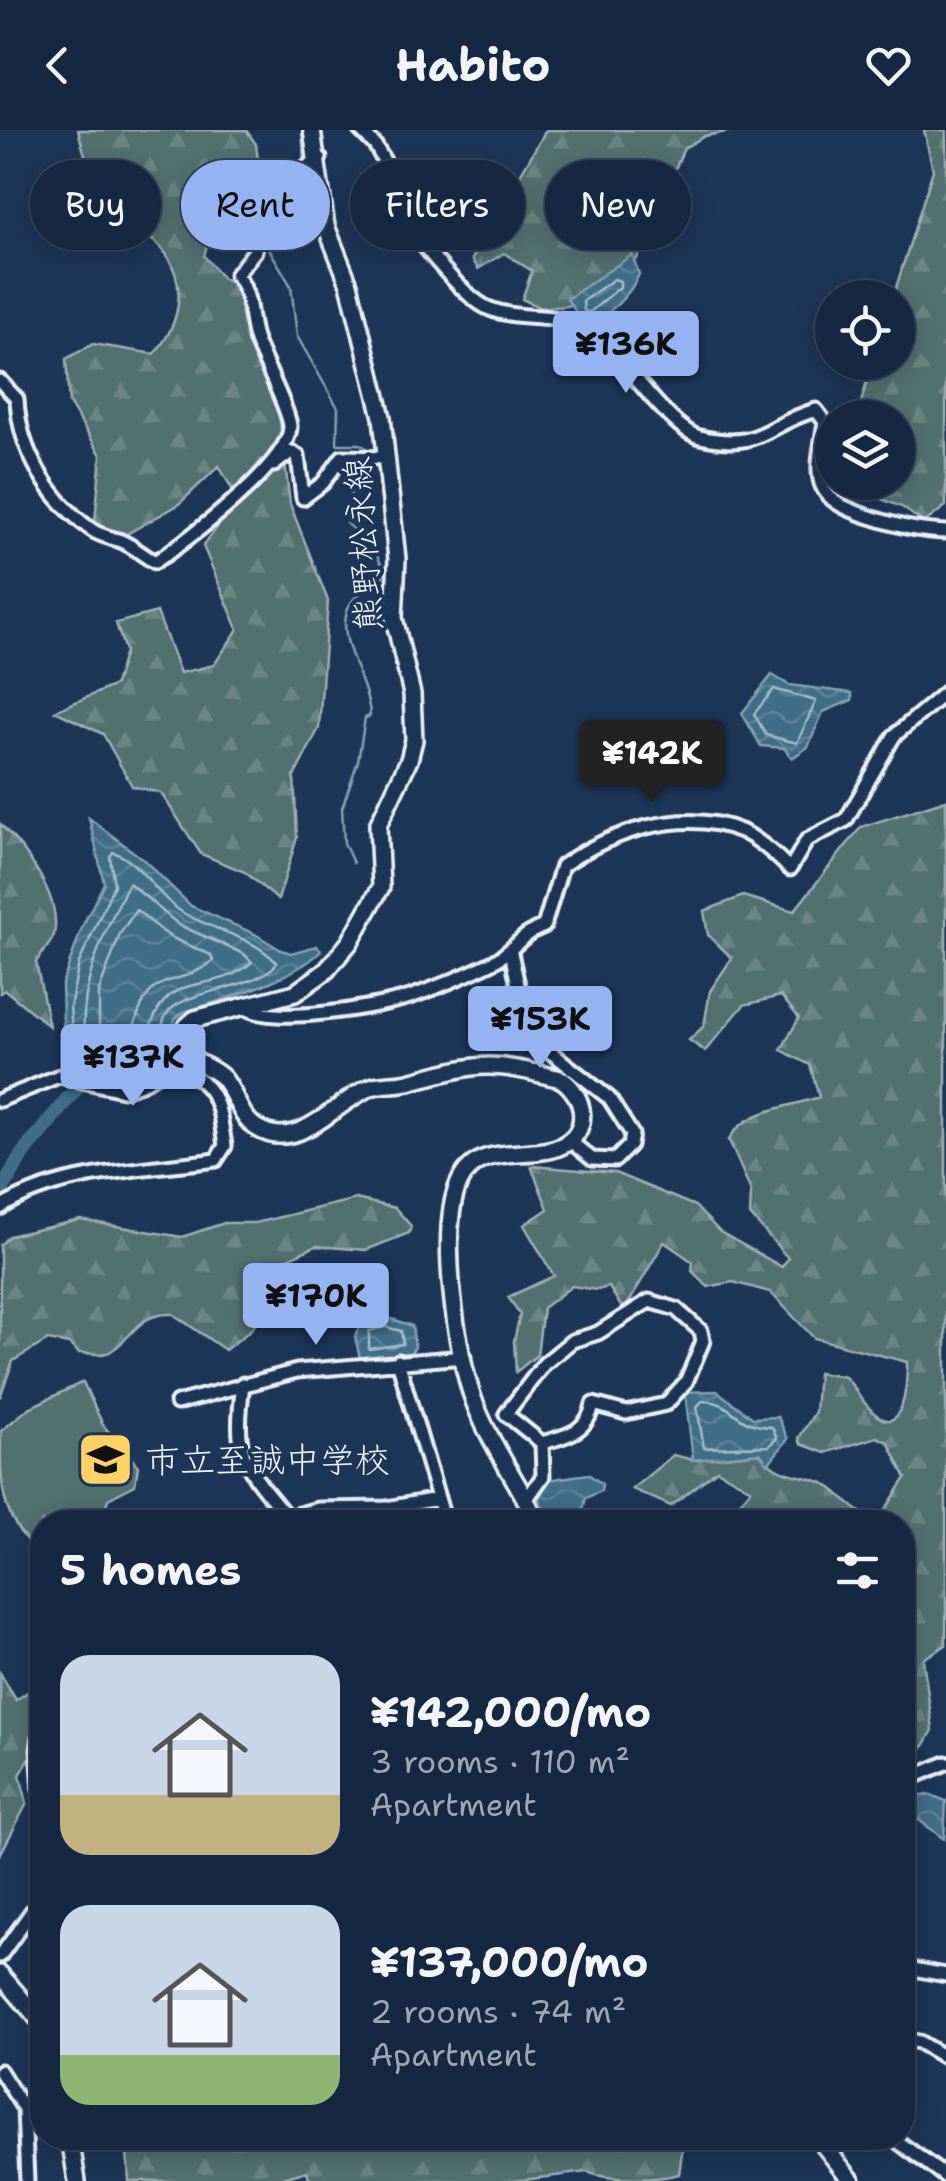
<!DOCTYPE html>
<meta charset="utf-8">
<style>
body{margin:0;font-family:"Shantell Sans","Klee One",sans-serif;background:#23344c;color:#f1f3f6;height:100vh;display:flex;flex-direction:column;font-size:38px;white-space:nowrap}
*{box-sizing:border-box;margin:0}
p{font-size:32px;color:#9ea6b1}
.icon{flex:none;width:55px;height:55px;fill:none;stroke:currentColor;stroke-width:2;stroke-linecap:round;stroke-linejoin:round}
.map{position:relative;flex:1;overflow:hidden}
.panel{position:absolute;left:30px;top:1380px;width:885px;height:640px;display:flex;flex-direction:column;background:#162841;border-radius:40px;box-shadow:0 5px 25px #0003,0 0 0 2px #35445a}
.panel>*{flex:none}
.top-card{position:absolute;left:30px;top:30px;width:888px;height:90px;display:flex;gap:20px}
.tools{position:absolute;left:815px;top:150px;display:grid;gap:20px}
.tools a{display:grid;place-items:center;width:100px;height:100px;border-radius:50%;background:#162841;box-shadow:0 5px 25px #0003,0 0 0 2px #35445a;font-size:50px}
.price{position:absolute;translate:-50% -85px;padding:0 22px;border-radius:10px;background:#95b2f1;color:#111;font-size:32px;line-height:65px;filter:drop-shadow(0 2px 5px #0008)}
.price::after{content:'';position:absolute;left:50%;top:60px;width:30px;height:22px;margin-left:-15px;background:inherit;clip-path:polygon(0 0,100% 0,50% 100%)}
.price.on{background:#222;color:#fff}
ul{padding:0;list-style:none}
li{display:flex;align-items:center;gap:30px;height:250px;padding:0 30px}
li span{display:grid;place-items:center;flex:none;width:280px;height:200px;border-radius:30px;color:#555}
li>.icon{margin-inline-start:auto}
span .icon{width:120px;height:120px;fill:#fffc;stroke-width:1}
li b{font-size:42px}
h2{display:flex;justify-content:space-between;align-items:center;height:120px;padding:0 30px;font-size:42px}
.chip{padding:0 35px;border-radius:45px;background:#162841;box-shadow:0 5px 25px #0003,0 0 0 2px #35445a;font-size:35px;line-height:90px}
.chip.on{background:#95b2f1;color:#111}
header{display:flex;justify-content:space-between;align-items:center;height:130px;padding:0 30px;background:#162841;font-size:45px;font-weight:700}
.map>svg:first-child{display:block}
</style>
<header><svg class="icon" aria-label="back" viewBox="0 0 24 24"><path d="M15 5l-7 7 7 7"/></svg>Habito<svg class="icon" aria-label="heart" viewBox="0 0 24 24"><path d="M12 20l-8-8c-3-5 5-10 8-4 3-6 11-1 8 4z"/></svg></header>
<div class="map">
<svg width="946" height="2051" viewBox="0 0 946 2051">
<defs>
<pattern id="forest-firs" width="22" height="20" patternUnits="userSpaceOnUse" patternTransform="scale(2.5)"><rect width="22" height="20" fill="#52706f"/><path d="M5 1l3.5 6h-7zM16 11l3.5 6h-7z" fill="#6b8584"/></pattern>
<pattern id="water-waves" width="16" height="10" patternUnits="userSpaceOnUse" patternTransform="scale(2.5)"><rect width="16" height="10" fill="#416d87"/><path d="M0 5q4-4 8 0t8 0" fill="none" stroke="#5c8299"/></pattern>
</defs>
<rect width="100%" height="100%" fill="#1d3557"/>
<filter id="ink" filterUnits="userSpaceOnUse"><feTurbulence type="fractalNoise" baseFrequency=".01" numOctaves="2"/><feDisplacementMap in="SourceGraphic" scale="20" xChannelSelector="R" yChannelSelector="G"/><feConvolveMatrix kernelMatrix="1 2 1 2 8 2 1 2 1" color-interpolation-filters="sRGB"/></filter>
<g filter="url(#ink)">
<path fill="#52706f" stroke="#9db0b4" stroke-width="2.5" d="M 83,1252 L 103,1295 L 138,1336 L 135,1355 L 108,1369 L 102,1388 L 93,1392 L 42,1392 L 42,1416 L 35,1419 C 0,1386 0,1353 1,1301 L 29,1278 Z"/>
<path fill="url(#forest-firs)" stroke="#9db0b4" stroke-width="2.5" d="M 78,0 L 246,0 L 256,14 L 260,47 L 220,68 L 204,126 L 224,150 L 238,154 L 278,275 L 290,374 L 328,471 L 319,598 L 294,647 L 297,707 L 278,770 L 245,742 L 201,724 L 161,663 L 132,656 L 103,604 L 55,581 L 115,555 L 125,521 L 116,493 L 157,482 L 180,543 L 214,535 L 238,499 L 203,416 L 238,370 L 219,336 L 178,375 L 116,410 L 95,391 L 101,325 L 69,273 L 66,229 L 93,214 L 154,224 C 179,196 188,158 166,124 C 153,105 126,96 111,79 C 93,59 85,26 78,0 Z
M 546,0 L 737,0 L 705,6 L 684,18 L 637,129 L 568,176 L 541,178 L 522,169 L 532,141 L 504,123 L 478,139 L 472,129 Z
M 924,0 L 946,0 L 946,376 L 924,393 L 902,377 L 866,363 L 863,353 L 898,352 L 898,288 L 857,287 L 872,233 L 898,232 L 898,168 L 893,167 L 933,40 Z
M 946,670 L 946,1515 L 923,1529 L 933,1600 L 924,1616 L 903,1623 L 902,1392 L 723,1392 L 751,1359 L 717,1340 L 671,1376 L 632,1359 L 673,1325 L 694,1330 L 760,1323 C 779,1348 795,1342 821,1352 C 844,1361 854,1390 881,1386 L 906,1348 L 888,1312 L 877,1307 L 825,1323 L 801,1314 L 799,1308 L 815,1282 L 818,1243 L 845,1247 C 855,1257 861,1270 871,1280 C 905,1315 907,1250 907,1232 L 814,1208 L 770,1162 L 733,1152 L 708,1157 L 692,1141 L 693,1132 L 664,1112 L 624,1181 L 609,1157 L 597,1160 L 572,1156 L 543,1178 L 537,1225 L 516,1242 L 514,1211 L 520,1184 L 508,1167 L 554,1146 L 524,1095 L 548,1079 L 531,1036 L 615,1043 L 695,1076 L 720,1102 L 782,1137 L 788,1128 L 750,1085 L 751,1061 L 729,1010 C 744,979 789,978 819,967 L 810,935 L 781,920 L 799,888 L 781,866 L 744,875 L 705,921 L 689,910 L 704,896 L 710,861 L 732,828 L 708,805 L 704,781 L 743,766 L 794,781 L 861,697 Z
M 0,694 C 25,719 62,766 54,805 C 52,813 41,824 36,832 L 49,896 L 5,860 L 0,863 Z
M 356,1069 L 395,1078 L 411,1096 L 409,1103 L 366,1120 L 316,1116 L 270,1137 L 258,1150 C 268,1193 256,1196 225,1220 L 173,1184 C 138,1182 132,1209 111,1221 C 103,1227 88,1222 79,1223 L 69,1214 L 48,1210 L 13,1231 L 0,1267 L 0,1115 L 9,1106 L 80,1090 L 182,1107 L 224,1093 L 255,1093 Z
M 0,1543 L 16,1570 L 42,1552 C 42,1585 38,1619 20,1645 L 27,1673 L 0,1725 Z
M 126,2008 L 684,2008 L 679,2044 C 653,2051 609,2051 587,2042 L 515,2051 L 310,2051 L 307,2041 L 273,2051 L 129,2051 Z"/>
<path fill="url(#water-waves)" stroke="#84a2b4" stroke-width="2.5" d="M 632,125 L 639,144 C 631,164 605,191 584,194 L 567,169 Z
M 772,545 L 789,555 L 852,563 L 852,570 L 823,582 L 808,617 L 792,628 L 784,618 L 761,616 L 742,583 Z
M 89,688 L 144,730 L 191,776 L 255,804 L 281,820 L 291,823 L 317,816 L 321,821 C 296,848 221,871 184,882 L 175,889 L 167,925 L 116,952 L 75,942 L 64,928 L 62,854 L 83,795 L 104,753 Z
M 386,1187 L 412,1196 L 415,1217 L 408,1225 L 361,1232 L 355,1207 L 362,1189 Z
M 717,1261 L 753,1288 L 778,1287 L 788,1309 L 768,1334 L 760,1323 L 693,1330 L 685,1262 Z
M 588,1344 L 602,1354 L 601,1361 L 586,1368 L 580,1392 C 561,1392 544,1390 539,1368 L 547,1350 Z
M 931,1665 L 946,1671 L 944,1709 L 903,1678 L 903,1665 Z"/>
<g fill="none" stroke-linecap="round" stroke-linejoin="round">
<path stroke="#a5bccb" stroke-width="2.5" d="M 614,149 L 620,151 L 620,157 L 590,182 L 584,181 L 583,171 Z
M 774,559 L 816,571 L 797,613 L 766,605 L 754,584 Z
M 113,722 C 143,733 157,768 185,784 C 215,801 254,807 277,833 C 257,861 179,858 165,887 C 161,896 161,908 158,918 L 115,942 L 82,933 L 74,924 L 70,877 L 79,833 L 114,755 L 110,727 Z
M 129,753 L 179,795 L 244,824 L 252,832 C 209,870 165,832 147,910 L 114,929 L 85,919 C 77,858 102,805 129,753 Z
M 136,780 L 170,807 L 211,825 L 213,831 C 175,862 150,833 133,901 L 112,913 L 99,907 L 99,861 L 120,804 Z
M 386,1197 L 401,1201 L 403,1214 L 369,1219 L 369,1201 Z
M 702,1271 C 735,1270 731,1296 772,1297 L 777,1308 L 769,1316 L 704,1318 L 697,1277 Z"/>
<path stroke="#84a2b4" stroke-width="2.5" d="M 302,0 L 304,32
M 262,107 L 291,156 L 297,206 L 338,278 L 337,314 L 360,314 L 373,322
M 345,332 L 352,372 L 346,393 L 372,414 L 385,443 C 376,455 358,460 350,474 C 332,507 369,550 370,586 L 365,588 L 358,631 L 342,678 L 344,713 L 353,733"/>
<path stroke="#416d87" stroke-width="15" d="M 0,1062 L 22,1025 L 78,956"/>
<defs>
<path id="minor" d="M 360,0 L 375,15 L 387,36 L 379,54 C 396,82 460,168 490,179 C 526,193 566,178 598,207 C 625,231 671,300 700,307 C 762,321 764,295 816,280 L 825,292 C 815,350 810,368 870,387 C 898,396 918,401 946,402
M 0,251 L 17,269 C 19,320 49,370 92,400 C 100,406 112,408 121,411 C 133,416 144,426 155,432 C 185,412 289,334 290,297 C 290,283 263,229 256,211 C 248,188 253,165 236,145 L 255,121 L 263,74 L 279,55 L 320,28
M 274,335 L 291,322 L 298,326 L 303,368 L 323,353 L 342,327 L 386,328
M 511,823 L 529,905 L 609,968 L 632,1004 L 630,1015 L 615,1030 L 592,1029 L 570,1011
M 243,876 C 268,897 378,877 410,867 C 436,858 464,846 489,834 C 515,822 517,806 544,796 L 562,736 C 610,702 683,677 741,701 C 759,709 776,725 790,739 L 807,710 L 846,690 L 894,606 L 946,562
M 0,970 L 59,946 L 123,960 L 141,954 L 181,929
M 0,1078 C 61,1040 145,1040 216,1030 L 225,1016 C 218,969 218,961 178,932
M 398,1231 L 445,1392
M 243,1254 C 233,1327 243,1334 288,1388
M 177,1273 L 297,1241 L 464,1227
M 526,1370 L 543,1346 L 542,1313 C 566,1306 588,1302 593,1274 L 626,1283 L 666,1274 L 686,1252 L 703,1211 L 701,1201 L 676,1179 L 649,1171 L 598,1203 L 572,1211 L 544,1234 L 506,1284 L 542,1313
M 269,1392 L 318,1379 L 386,1378 L 438,1369
M 42,1593 L 38,1620 L 42,1675
M 902,1652 L 946,1633
M 0,1826 L 42,1767
M 902,1837 L 946,1845
M 902,1909 L 919,1912 L 946,1928
M 0,1941 L 24,1979 L 27,2051
M 893,2008 L 946,2047"/>
<path id="major" d="M 312,0 L 326,96 L 349,154 L 382,287 L 397,429 L 394,488 L 412,564 L 414,610 L 409,630 L 378,695 L 381,757 L 350,812 L 326,841 L 295,863 L 195,889 L 187,896 L 184,915 C 191,936 210,934 223,948 C 236,963 239,987 257,998 C 300,1025 339,967 374,956 C 386,953 400,955 412,951 C 483,932 489,931 561,949 C 585,965 592,1002 561,1016 C 528,1031 478,1010 459,1053 C 438,1100 456,1223 474,1271 C 490,1314 518,1351 537,1392
M 0,1844 L 42,1893
M 70,2008 L 77,2051
M 818,2008 L 852,2051"/>
</defs>
<use href="#minor" stroke="#e8f1f8" stroke-width="19"/>
<use href="#major" stroke="#e8f1f8" stroke-width="22"/>
<use href="#minor" stroke="#1d3557" stroke-width="11"/>
<use href="#major" stroke="#1d3557" stroke-width="15"/>
</g>
</g>
<defs>
<symbol id="school-square" viewBox="-11 -11 22 22"><rect x="-9" y="-9" width="18" height="18" rx="4" fill="#ffd166" stroke="#1d3557"/><path d="M0-5L7-2L0 1L-7-2ZM-4 1L0 2.5L4 1V4Q0 6-4 4Z" fill="#111"/></symbol>
</defs>
<g fill-rule="evenodd">
<use href="#school-square" x="74" y="1298" width="63" height="63"/>
</g>
<g text-anchor="middle" stroke-width="8" stroke-linejoin="round" paint-order="stroke">
<g font-size="35" fill="#e8f1f8" stroke="#1d3557">
<text transform="translate(363 414) rotate(-94)" y="12">熊野松永線</text>
</g>
<g font-size="35" fill="#e8f1f8" stroke="#1d3557" text-anchor="start">
<text x="145" y="1342">市立至誠中学校</text>
</g>
</g>
</svg>
<div class="tools">
<a><svg class="icon" aria-label="locate" viewBox="0 0 24 24"><circle cx="12" cy="12" r="6"/><path d="M12 2v4M12 18v4M2 12h4M18 12h4"/></svg></a>
<a><svg class="icon" aria-label="layers" viewBox="0 0 24 24"><path d="M12 4l9 5-9 5-9-5zM3 14l9 5 9-5"/></svg></a>
</div>
<b class="price" style="left:626px;top:266px">¥136K</b>
<b class="price on" style="left:652px;top:675px">¥142K</b>
<b class="price" style="left:540px;top:941px">¥153K</b>
<b class="price" style="left:133px;top:979px">¥137K</b>
<b class="price" style="left:316px;top:1218px">¥170K</b>
<div class="top-card">
<a class="chip">Buy</a>
<a class="chip on">Rent</a>
<a class="chip">Filters</a>
<a class="chip">New</a>
</div>
<section class="panel">
<h2>5 homes<svg class="icon" aria-label="filters" viewBox="0 0 24 24"><path d="M4 7h16M4 17h16"/><circle cx="9" cy="7" r="2"/><circle cx="15" cy="17" r="2"/></svg></h2>
<ul>
<li><span style="background:linear-gradient(#c9d6e8 70%,#c2b280 0)"><svg class="icon" aria-label="home" viewBox="0 0 24 24"><path d="M3 11l9-7 9 7M6 9v11h12V9"/></svg></span><div><b>¥142,000/mo</b><p>3 rooms · 110 m²</p><p>Apartment</p></div></li>
<li><span style="background:linear-gradient(#c9d6e8 75%,#8fb573 0)"><svg class="icon" aria-label="home" viewBox="0 0 24 24"><path d="M3 11l9-7 9 7M6 9v11h12V9"/></svg></span><div><b>¥137,000/mo</b><p>2 rooms · 74 m²</p><p>Apartment</p></div></li>
</ul>
</section>
</div>
